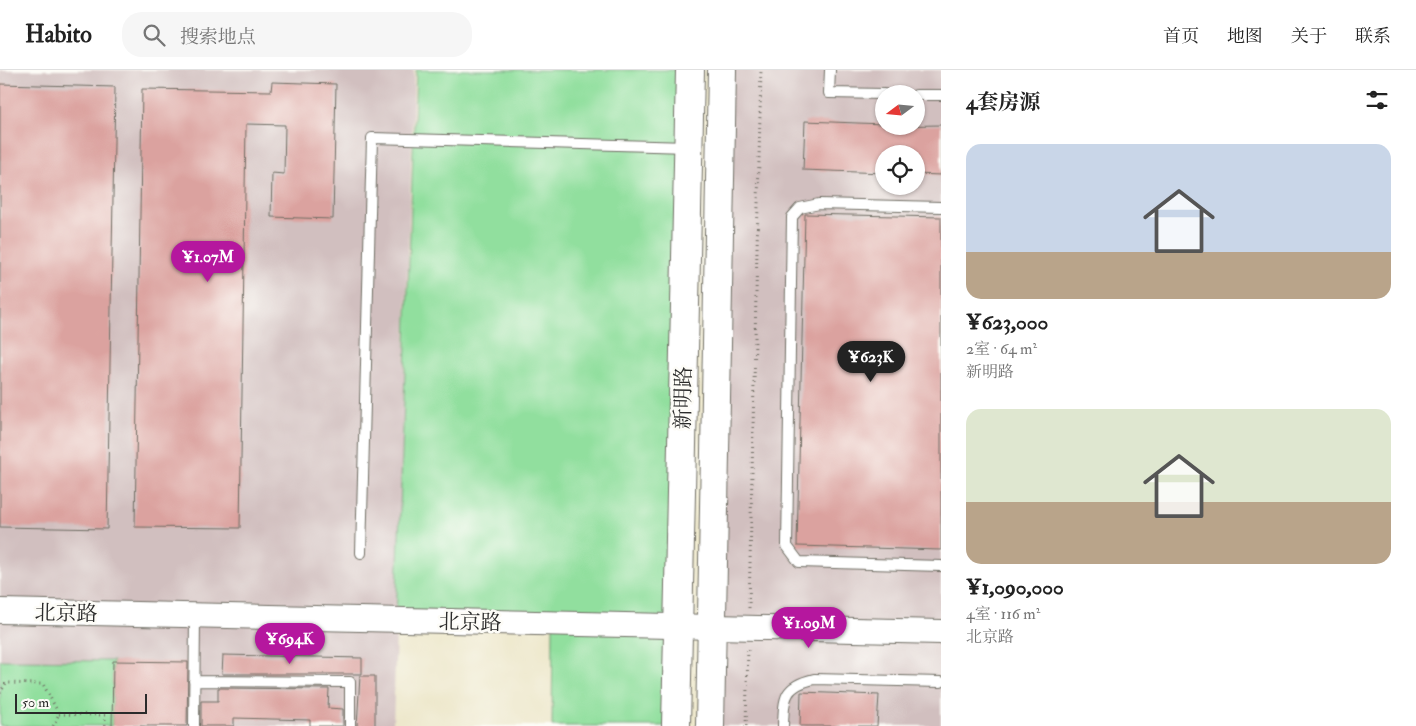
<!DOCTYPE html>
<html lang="zh">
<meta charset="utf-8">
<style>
body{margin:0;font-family:"IM FELL Double Pica","Noto Serif SC",serif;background:#f6f6f6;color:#222;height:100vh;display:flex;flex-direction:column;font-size:19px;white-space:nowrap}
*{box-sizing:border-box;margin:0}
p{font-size:16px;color:#767676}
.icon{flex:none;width:28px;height:28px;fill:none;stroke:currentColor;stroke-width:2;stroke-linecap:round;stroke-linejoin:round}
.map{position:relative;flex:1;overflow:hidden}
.side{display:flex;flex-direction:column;background:#fff;width:475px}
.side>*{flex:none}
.needle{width:32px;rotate:254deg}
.controls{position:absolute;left:875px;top:15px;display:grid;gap:10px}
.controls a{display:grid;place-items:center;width:50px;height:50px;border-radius:50%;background:#fff;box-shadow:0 1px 4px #0004;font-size:25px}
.scale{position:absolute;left:15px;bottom:12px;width:132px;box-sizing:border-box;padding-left:5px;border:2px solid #2b2b2b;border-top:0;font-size:14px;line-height:18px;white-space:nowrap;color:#2b2b2b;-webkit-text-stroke:4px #fdfcf7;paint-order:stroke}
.price{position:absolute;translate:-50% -42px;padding:0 11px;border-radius:18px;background:#b5179e;color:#fff;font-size:16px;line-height:32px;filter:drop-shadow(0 1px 2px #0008)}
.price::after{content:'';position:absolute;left:50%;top:30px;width:15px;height:11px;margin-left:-8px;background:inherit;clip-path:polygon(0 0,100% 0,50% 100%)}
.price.selected{background:#222;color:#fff}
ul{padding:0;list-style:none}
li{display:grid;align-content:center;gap:10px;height:265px;padding:0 25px}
li span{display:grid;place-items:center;height:155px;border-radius:15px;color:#555}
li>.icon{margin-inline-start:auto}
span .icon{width:90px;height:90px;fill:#fffc;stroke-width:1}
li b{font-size:21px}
h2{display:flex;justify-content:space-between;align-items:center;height:60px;padding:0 25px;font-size:21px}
header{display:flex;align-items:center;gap:30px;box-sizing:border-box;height:70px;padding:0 25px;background:#fff;border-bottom:1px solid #e0e0e0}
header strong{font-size:24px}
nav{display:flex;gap:28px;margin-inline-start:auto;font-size:18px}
.search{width:350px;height:45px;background:#f6f6f6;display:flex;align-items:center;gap:12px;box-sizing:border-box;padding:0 18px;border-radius:20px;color:#767676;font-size:19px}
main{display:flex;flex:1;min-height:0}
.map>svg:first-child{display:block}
</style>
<header>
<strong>Habito</strong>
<div class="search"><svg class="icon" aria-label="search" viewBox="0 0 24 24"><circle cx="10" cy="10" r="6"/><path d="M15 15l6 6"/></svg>搜索地点</div>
<nav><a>首页</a><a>地图</a><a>关于</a><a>联系</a></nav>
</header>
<main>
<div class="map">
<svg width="941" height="656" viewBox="0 0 941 656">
<rect width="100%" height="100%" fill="#fdfcf7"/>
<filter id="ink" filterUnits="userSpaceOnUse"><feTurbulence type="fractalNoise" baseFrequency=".02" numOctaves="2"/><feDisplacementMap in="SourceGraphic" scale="10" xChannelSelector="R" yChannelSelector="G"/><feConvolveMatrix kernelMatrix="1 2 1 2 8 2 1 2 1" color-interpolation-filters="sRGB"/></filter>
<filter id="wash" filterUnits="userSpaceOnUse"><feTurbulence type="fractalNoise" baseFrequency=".0096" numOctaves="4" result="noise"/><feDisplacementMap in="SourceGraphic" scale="20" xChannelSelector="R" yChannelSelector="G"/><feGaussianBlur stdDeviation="1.12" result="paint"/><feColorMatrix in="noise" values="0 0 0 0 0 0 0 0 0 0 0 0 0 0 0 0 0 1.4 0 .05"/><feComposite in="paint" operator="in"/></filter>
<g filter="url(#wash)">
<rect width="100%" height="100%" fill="#ede7ca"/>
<path fill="#d1bfbf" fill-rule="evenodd" d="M 0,0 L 414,0 L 393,656 L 0,656 Z
M 724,0 L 941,0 L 941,656 L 710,656 ZM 884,24 L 916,24 L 916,56 L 884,56 ZM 884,84 L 916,84 L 916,116 L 884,116 Z"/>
<path fill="#91df9e" stroke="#5e8564" d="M 416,0 L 690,0 L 676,656 L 552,656 L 553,554 L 396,550 Z
M 0,590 L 113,591 L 112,656 L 0,656 Z"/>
<g id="blocks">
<path fill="#dba29f" d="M 272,12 L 336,14 L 333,149 L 271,147 L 272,103 L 284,104 L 285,55 L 246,54 L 240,458 L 135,457 L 142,19 L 271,21 Z
M 0,14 L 115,17 L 107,459 L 0,457 Z
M 805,51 L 884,54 L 884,56 L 941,55 L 941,105 L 916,104 L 916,84 L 884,84 L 884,103 L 803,100 Z
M 805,144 L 941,147 L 941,480 L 797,476 Z
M 223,585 L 362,588 L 362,604 L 222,604 Z
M 113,591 L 188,592 L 187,656 L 112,656 Z
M 360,606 L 375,606 L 375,656 L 357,656 Z
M 218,618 L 329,619 L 328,638 L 343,639 L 343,656 L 310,656 L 310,650 L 234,648 L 234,656 L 201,656 L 201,631 L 218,631 Z
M 801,622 L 879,625 L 877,656 L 800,656 Z"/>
</g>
</g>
<g filter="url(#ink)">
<use href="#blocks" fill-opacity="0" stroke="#6f6d63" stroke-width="1"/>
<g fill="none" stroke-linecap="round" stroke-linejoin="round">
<defs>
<path id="service" d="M 830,0 L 829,23 L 884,24
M 916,25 L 941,25
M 941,137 L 819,134 L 800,138 L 792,147 L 787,476 L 799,492 L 941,496
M 361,483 L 372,68 L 688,77
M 194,611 L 350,612 L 350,656
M 194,656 L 195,546
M 783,656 C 784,627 784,616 814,609 L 941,612"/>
<path id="tertiary" d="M 0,541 L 941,562"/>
<path id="primary" d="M 676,656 L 690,0
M 710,656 L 722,0"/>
</defs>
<use href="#service" stroke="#6f6d63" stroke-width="12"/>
<use href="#tertiary" stroke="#6f6d63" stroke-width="26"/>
<use href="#primary" stroke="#6f6d63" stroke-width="30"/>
<path stroke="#6f6d63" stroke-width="3" stroke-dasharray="1 4" stroke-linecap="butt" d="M 749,538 L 761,0
M 0,623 L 6,613 L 43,614 L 59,644
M 59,644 L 105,645 L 105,656
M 53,656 L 59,644
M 746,656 L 748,577"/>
<use href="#service" stroke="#fff" stroke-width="10"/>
<use href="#tertiary" stroke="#fff" stroke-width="24"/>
<use href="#primary" stroke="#fff" stroke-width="28"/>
</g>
</g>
<g text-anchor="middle" stroke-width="5" stroke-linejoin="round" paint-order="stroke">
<g font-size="21" fill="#2b2b2b" stroke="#fdfcf7">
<text transform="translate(683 328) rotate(-89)" y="7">新明路</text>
<text transform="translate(66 543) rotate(1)" y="7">北京路</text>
<text transform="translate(470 552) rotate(1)" y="7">北京路</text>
</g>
</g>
</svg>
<div class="controls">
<a><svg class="needle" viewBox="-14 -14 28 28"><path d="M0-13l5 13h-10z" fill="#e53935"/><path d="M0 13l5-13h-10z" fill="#767676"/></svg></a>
<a><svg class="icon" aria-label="locate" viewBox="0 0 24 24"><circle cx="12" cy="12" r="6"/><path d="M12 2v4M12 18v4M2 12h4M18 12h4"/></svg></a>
</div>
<div class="scale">50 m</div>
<b class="price" style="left:208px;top:213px">¥1.07M</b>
<b class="price selected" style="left:871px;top:313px">¥623K</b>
<b class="price" style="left:809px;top:579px">¥1.09M</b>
<b class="price" style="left:290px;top:595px">¥694K</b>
</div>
<section class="side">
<h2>4套房源<svg class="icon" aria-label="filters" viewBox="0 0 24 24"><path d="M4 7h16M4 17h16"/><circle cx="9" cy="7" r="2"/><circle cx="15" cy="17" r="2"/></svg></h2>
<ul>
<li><span style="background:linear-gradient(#c9d6e8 70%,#b9a48a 0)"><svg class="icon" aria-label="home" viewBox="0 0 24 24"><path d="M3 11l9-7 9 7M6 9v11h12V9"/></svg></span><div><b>¥623,000</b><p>2室 · 64 m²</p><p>新明路</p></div></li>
<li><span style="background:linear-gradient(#dfe7d0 60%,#b9a48a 0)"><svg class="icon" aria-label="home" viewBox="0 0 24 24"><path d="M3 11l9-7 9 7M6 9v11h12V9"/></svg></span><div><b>¥1,090,000</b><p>4室 · 116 m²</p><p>北京路</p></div></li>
</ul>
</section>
</main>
